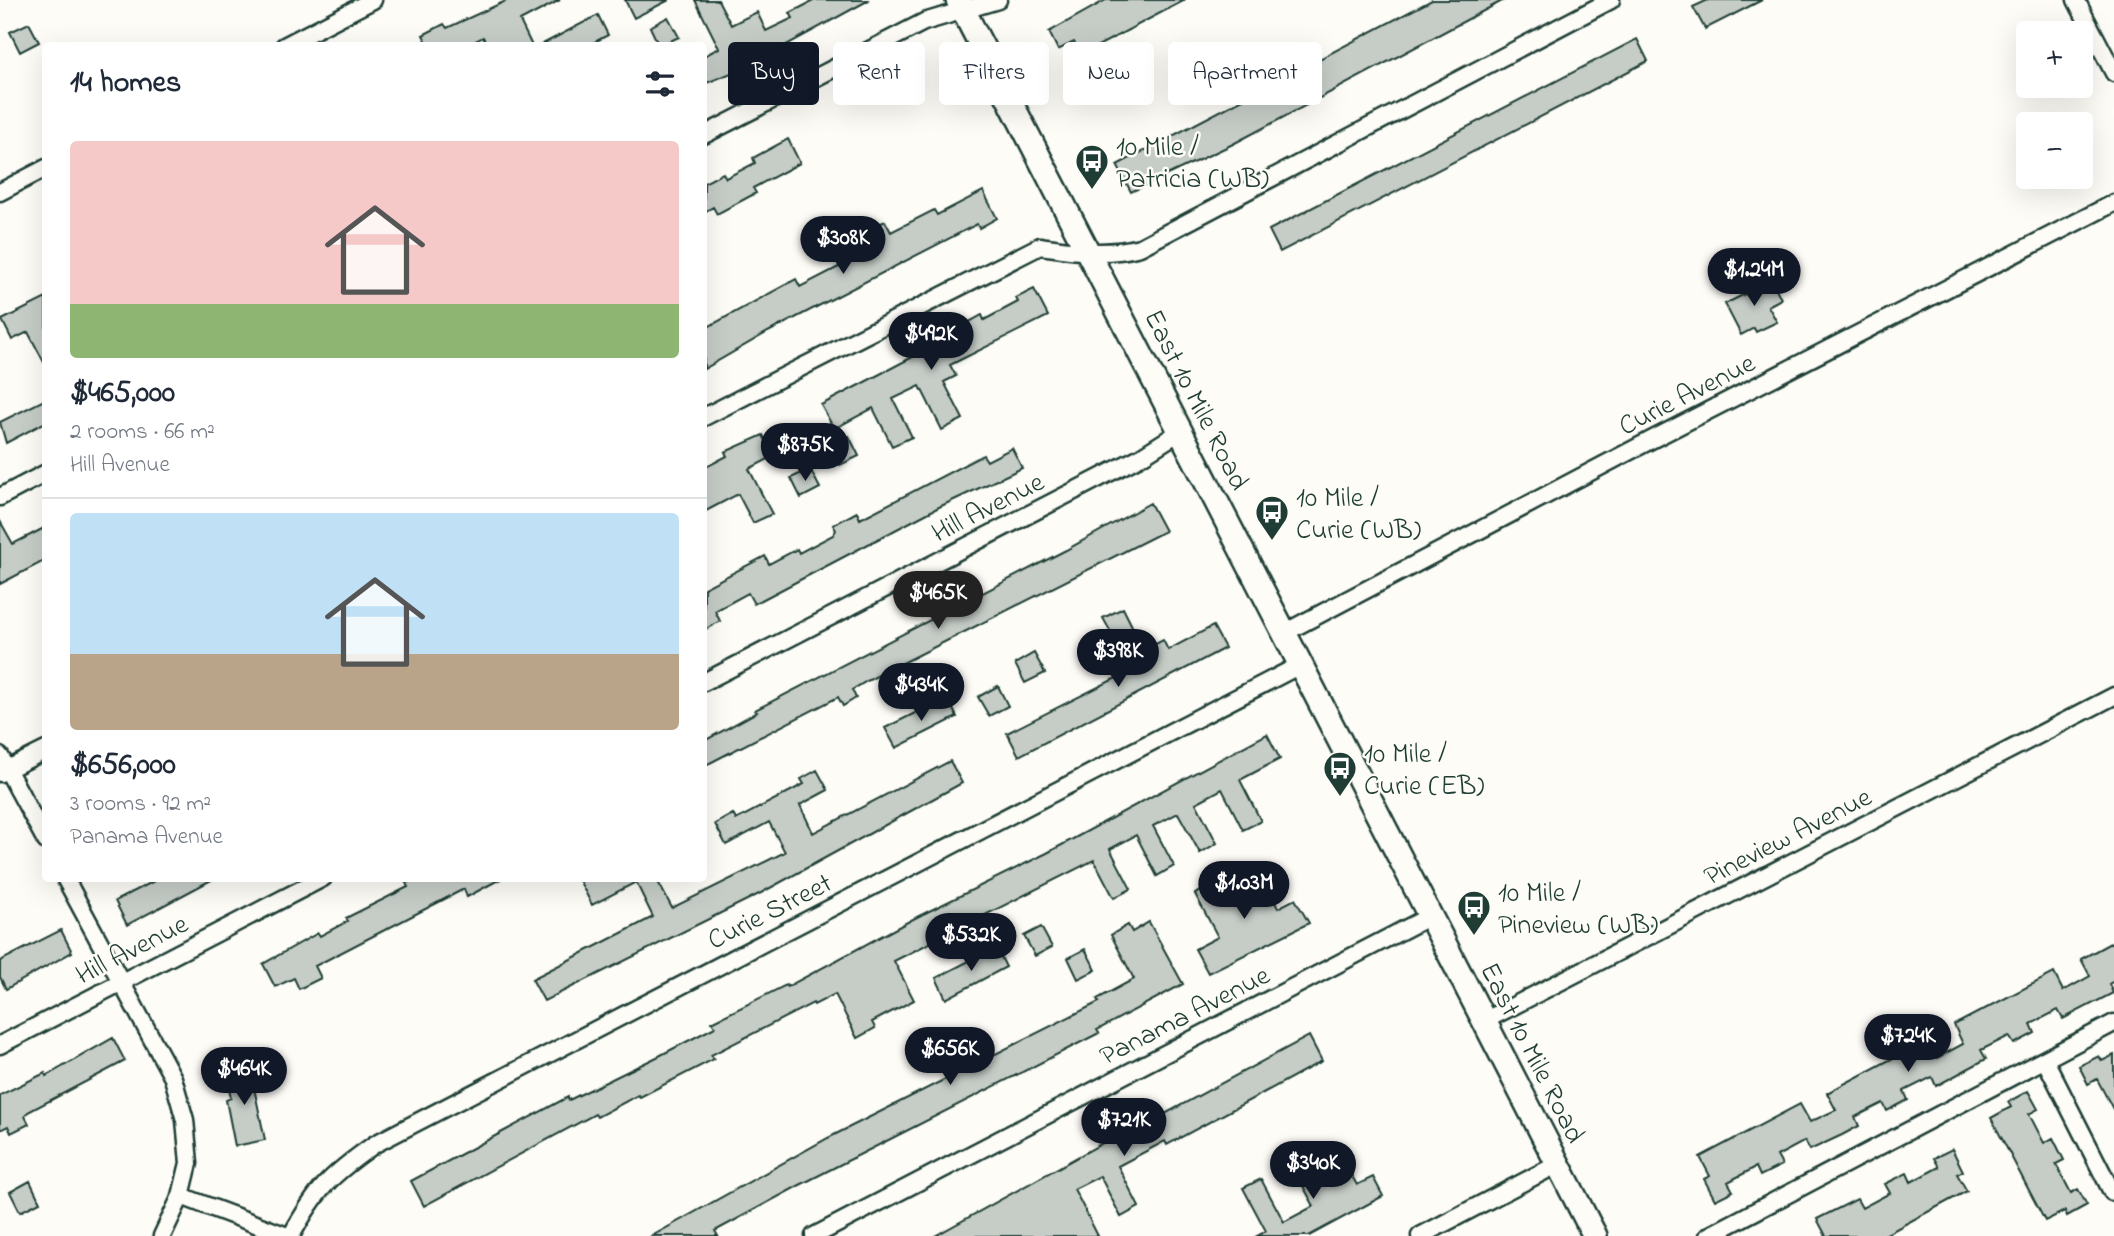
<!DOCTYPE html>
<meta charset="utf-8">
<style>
body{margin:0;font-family:"Indie Flower",sans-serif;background:#f6f6f7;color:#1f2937;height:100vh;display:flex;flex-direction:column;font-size:26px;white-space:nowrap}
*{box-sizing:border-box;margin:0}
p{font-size:23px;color:#747a83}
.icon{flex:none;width:38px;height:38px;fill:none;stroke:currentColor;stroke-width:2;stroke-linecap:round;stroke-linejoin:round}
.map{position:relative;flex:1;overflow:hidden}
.sheet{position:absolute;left:42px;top:42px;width:665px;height:840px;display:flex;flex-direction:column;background:#fff;border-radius:7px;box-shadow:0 7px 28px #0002}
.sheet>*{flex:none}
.banner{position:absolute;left:728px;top:42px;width:665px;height:63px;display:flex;gap:14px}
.buttons{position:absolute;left:2016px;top:21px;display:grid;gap:14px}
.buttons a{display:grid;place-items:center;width:77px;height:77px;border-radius:7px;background:#fff;box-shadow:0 7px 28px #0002;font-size:35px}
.price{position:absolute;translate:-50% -60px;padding:0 16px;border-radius:24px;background:#111827;color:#fff;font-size:23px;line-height:46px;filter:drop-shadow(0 2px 4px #0008)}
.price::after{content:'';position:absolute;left:50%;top:42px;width:21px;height:16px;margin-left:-10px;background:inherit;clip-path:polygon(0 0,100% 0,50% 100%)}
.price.on{background:#222;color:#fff}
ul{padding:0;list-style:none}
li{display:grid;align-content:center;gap:14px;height:371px;padding:0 28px}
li+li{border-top:2px solid #e0e1e3}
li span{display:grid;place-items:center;height:217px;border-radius:7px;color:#555}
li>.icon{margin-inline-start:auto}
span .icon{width:126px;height:126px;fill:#fffc;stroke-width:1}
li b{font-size:30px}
h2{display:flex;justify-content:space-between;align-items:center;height:84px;padding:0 28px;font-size:30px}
.pill{padding:0 24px;border-radius:7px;background:#fff;box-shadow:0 7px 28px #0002;font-size:24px;line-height:63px}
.pill.on{background:#111827;color:#fff}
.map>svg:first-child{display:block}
</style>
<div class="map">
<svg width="2114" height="1236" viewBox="0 0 2114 1236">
<rect width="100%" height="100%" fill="#fdfcf7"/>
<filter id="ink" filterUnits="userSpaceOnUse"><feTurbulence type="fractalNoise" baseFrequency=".0143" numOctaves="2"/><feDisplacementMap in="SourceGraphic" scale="14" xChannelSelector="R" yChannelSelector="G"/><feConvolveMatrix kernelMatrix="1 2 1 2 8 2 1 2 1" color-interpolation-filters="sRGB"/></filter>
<g filter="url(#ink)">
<path fill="#c6cdc7" stroke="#1f3d34" stroke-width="2" d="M 508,0 L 560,0 L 520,21 L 532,46 L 488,46 L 483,37 L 466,46 L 429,46 L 423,35 L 444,24 L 447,28 Z
M 625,0 L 669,0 L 634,18 Z
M 695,0 L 718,0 L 731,25 L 757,12 L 766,31 L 793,18 L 790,13 L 815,0 L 869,0 L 744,68 L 704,84 L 704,56 L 719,48 Z
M 1106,0 L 1185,0 L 1081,55 L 1074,42 L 1058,50 L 1049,32 Z
M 1432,0 L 1504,0 L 1233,144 L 1131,192 L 1117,165 Z
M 1708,0 L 1762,0 L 1705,29 L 1693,7 Z
M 598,15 L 608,35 L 587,46 L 539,46 Z
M 668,17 L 679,37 L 659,46 L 650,27 Z
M 29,23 L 39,42 L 20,52 L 10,32 Z
M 1637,39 L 1648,61 L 1280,252 L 1269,230 Z
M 788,139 L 800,163 L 753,188 L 756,193 L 717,214 L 713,207 L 704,212 L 704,183 L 723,173 L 726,178 L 755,163 L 753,158 Z
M 983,191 L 997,218 L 979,228 L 977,224 L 768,332 L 704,369 L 704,329 L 796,279 L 800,287 L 858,257 L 854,249 L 872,240 L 867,230 L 885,221 L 891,232 L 934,210 L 937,215 Z
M 1772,280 L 1781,299 L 1768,306 L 1777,322 L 1756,332 L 1754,328 L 1741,335 L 1725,304 Z
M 1034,289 L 1048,316 L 950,365 L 956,376 L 944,382 L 963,419 L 942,430 L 920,386 L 893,399 L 912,437 L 892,446 L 873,408 L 834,429 L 821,405 L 966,329 L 964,325 L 982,315 L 984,320 L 1018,302 L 1016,298 Z
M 46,298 L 46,366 L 28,332 L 12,340 L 2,320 Z
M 46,399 L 46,422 L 6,443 L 0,422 Z
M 763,435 L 774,456 L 749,469 L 772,514 L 753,523 L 738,494 L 704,512 L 704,468 L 727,456 L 725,452 Z
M 849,436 L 859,456 L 840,465 L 830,446 Z
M 1012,448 L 1022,468 L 939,507 L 754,604 L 748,593 L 715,611 L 720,621 L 704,630 L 704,588 L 765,556 L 769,564 L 797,549 L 799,553 L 833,535 L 836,530 L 833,525 L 857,512 L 860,519 L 983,455 L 987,461 Z
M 810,469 L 820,488 L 801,498 L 791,478 Z
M 1150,503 L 1165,531 L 867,681 L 852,690 L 856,698 L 843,706 L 838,697 L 704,766 L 704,741 L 757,712 L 755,710 L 1066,550 Z
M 0,521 L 13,544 L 46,527 L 46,560 L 0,584 Z
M 1123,608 L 1133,628 L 1114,638 L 1103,618 Z
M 1213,626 L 1225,648 L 1019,756 L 1007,733 L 1138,667 L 1134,660 L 1146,654 L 1144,650 L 1163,640 L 1168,650 Z
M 1034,653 L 1045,673 L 1025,683 L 1015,664 Z
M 998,686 L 1008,706 L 989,716 L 978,697 Z
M 947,697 L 957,717 L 896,748 L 885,728 Z
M 1267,734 L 1280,759 L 1240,780 L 1261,821 L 1243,830 L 1222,789 L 1196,803 L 1217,843 L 1200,853 L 1178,813 L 1153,826 L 1174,866 L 1157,876 L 1136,835 L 1110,849 L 1131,889 L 1114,898 L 1094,860 L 894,961 L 914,1000 L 872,1022 L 875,1028 L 857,1038 L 835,994 L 814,1005 L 813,1003 L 711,1055 L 714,1059 L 640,1097 L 638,1095 L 597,1117 L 595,1114 L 424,1206 L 411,1181 L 568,1097 L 569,1100 L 659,1056 L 715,1027 L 712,1022 L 786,985 L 787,987 L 915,918 L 1047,853 Z
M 950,761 L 962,783 L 761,893 L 544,1001 L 532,979 L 653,917 L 636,882 L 592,905 L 578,878 L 656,878 L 672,908 L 785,852 L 769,822 L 726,845 L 715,824 L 733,814 L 736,820 L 804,784 L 801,779 L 817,770 L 828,790 L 800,805 L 813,833 Z
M 1259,872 L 1278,908 L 1295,899 L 1309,923 L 1208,973 L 1195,949 L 1218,937 L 1195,894 L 1213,885 L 1218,894 Z
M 160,878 L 215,878 L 127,925 L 115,901 Z
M 416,878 L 502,878 L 467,897 L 464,889 L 315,966 L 321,978 L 299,989 L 294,978 L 275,987 L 263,964 L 318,933 L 320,936 L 348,921 L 346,918 L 408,887 L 406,883 Z
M 1149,922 L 1183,984 L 1097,1030 L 1099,1033 L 798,1186 L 715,1231 L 718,1236 L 652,1236 L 828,1138 L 1099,1002 L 1097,999 L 1134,979 L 1111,935 L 1128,925 L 1132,932 Z
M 1041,927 L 1052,947 L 1035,956 L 1024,936 Z
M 61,930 L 72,952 L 6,989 L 0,977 L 0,961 Z
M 2114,941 L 2114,981 L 2109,984 L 2113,993 L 2063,1019 L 2058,1010 L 2031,1024 L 2035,1033 L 2014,1044 L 2009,1036 L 1981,1050 L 1986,1059 L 1936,1086 L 1932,1077 L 1904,1091 L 1908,1100 L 1887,1111 L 1883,1103 L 1855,1117 L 1859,1126 L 1842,1135 L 1810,1150 L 1805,1141 L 1777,1156 L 1782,1165 L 1760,1176 L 1756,1167 L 1728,1182 L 1733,1191 L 1715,1200 L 1704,1179 L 1710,1176 L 1700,1157 L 1800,1104 L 1810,1122 L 1836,1110 L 1827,1093 L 1927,1040 L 1937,1058 L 1963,1044 L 1954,1025 L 2054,973 L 2063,991 L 2090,976 L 2081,959 Z
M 996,947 L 1006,967 L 946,999 L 936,978 Z
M 1085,949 L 1096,970 L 1078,979 L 1068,958 Z
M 1309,1036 L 1322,1061 L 1167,1145 L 1165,1141 L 1118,1166 L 1139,1207 L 1121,1217 L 1100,1176 L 1074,1189 L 1098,1236 L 935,1236 L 1110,1139 L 1139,1124 L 1141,1127 Z
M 113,1038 L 125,1061 L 28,1112 L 25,1116 L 29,1124 L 11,1133 L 8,1126 L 0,1130 L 0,1095 L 45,1073 L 46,1076 Z
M 2114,1055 L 2114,1111 L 2097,1079 L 2088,1084 L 2079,1066 L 2099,1056 L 2102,1061 Z
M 249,1064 L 265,1140 L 235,1146 L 226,1100 L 231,1098 L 225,1069 Z
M 2028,1091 L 2038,1109 L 2029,1114 L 2044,1143 L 2053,1138 L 2064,1160 L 2056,1164 L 2071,1193 L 2078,1189 L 2087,1205 L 2067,1216 L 2065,1211 L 2045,1221 L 1991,1118 L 2011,1107 L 2008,1102 Z
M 1952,1149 L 1963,1171 L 1957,1174 L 1967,1191 L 1883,1236 L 1826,1236 L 1817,1219 L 1857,1199 L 1862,1208 L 1890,1193 L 1885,1184 L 1907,1173 L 1911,1182 L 1939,1167 L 1934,1158 Z
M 1309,1154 L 1325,1183 L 1349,1171 L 1357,1185 L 1373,1177 L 1383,1196 L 1309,1236 L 1257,1236 L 1266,1231 L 1243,1188 L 1261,1179 L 1284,1222 L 1314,1206 L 1291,1164 Z
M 30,1181 L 40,1202 L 20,1212 L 10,1192 Z"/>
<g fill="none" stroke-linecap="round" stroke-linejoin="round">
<defs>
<path id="minor" d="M 2076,0 L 2114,73
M 284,46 L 373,0
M 704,135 L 924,22 L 998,0
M 0,192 L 46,168
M 704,417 L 1040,246 C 1075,251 1106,256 1140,247 L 1611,0
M 0,497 L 46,473
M 1284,633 L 1653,439 L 2114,203
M 704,682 L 1140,457 L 1181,431
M 0,756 L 46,841
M 0,773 L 46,750
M 65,878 L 173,1078 L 185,1120 L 189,1163 L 181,1196 L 162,1236
M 1484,1021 L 2114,696
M 0,1045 L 323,878
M 2045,1060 L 2112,1192
M 181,1196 L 287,1236
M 291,1236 C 317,1188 331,1175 375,1144 L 1300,665
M 814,1236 L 1430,916
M 1420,1236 L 1558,1164
M 1708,1236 L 2114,1023"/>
<path id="secondary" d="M 958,0 L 1595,1236"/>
</defs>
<use href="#minor" stroke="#1f3d34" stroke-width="21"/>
<use href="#secondary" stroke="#1f3d34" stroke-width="28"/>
<use href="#minor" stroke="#fdfcf7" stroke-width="16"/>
<use href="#secondary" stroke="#fdfcf7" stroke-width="23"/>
</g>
</g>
<defs>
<symbol id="bus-pin" viewBox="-11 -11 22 30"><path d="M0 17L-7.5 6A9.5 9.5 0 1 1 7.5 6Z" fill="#1f3d34" stroke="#fdfcf7"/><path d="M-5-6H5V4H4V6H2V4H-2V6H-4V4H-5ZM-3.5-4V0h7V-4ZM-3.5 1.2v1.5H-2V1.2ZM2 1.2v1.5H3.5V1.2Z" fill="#fff"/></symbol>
</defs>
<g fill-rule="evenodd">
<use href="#bus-pin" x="1073" y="142" width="38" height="52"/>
<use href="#bus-pin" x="1253" y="493" width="38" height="52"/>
<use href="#bus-pin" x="1321" y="749" width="38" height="52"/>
<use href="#bus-pin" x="1455" y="888" width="38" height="52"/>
</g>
<g text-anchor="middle" stroke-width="5" stroke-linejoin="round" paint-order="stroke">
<g font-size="28" fill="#1f3d34" stroke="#fdfcf7" text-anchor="start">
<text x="1116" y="155">10 Mile /<tspan x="1116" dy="32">Patricia (WB)</tspan></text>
<text x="1296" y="506">10 Mile /<tspan x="1296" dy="32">Curie (WB)</tspan></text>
<text x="1364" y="762">10 Mile /<tspan x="1364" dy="32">Curie (EB)</tspan></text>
<text x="1498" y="901">10 Mile /<tspan x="1498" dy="32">Pineview (WB)</tspan></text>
</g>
<g font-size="28" fill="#1f3d34" stroke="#fdfcf7">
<text transform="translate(1686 393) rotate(-27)" y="10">Curie Avenue</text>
<text transform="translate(1198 399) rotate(63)" y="10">East 10 Mile Road</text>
<text transform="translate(987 506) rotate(-27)" y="10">Hill Avenue</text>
<text transform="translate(1787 835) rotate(-27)" y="10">Pineview Avenue</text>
<text transform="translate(769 910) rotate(-27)" y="10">Curie Street</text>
<text transform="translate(131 948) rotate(-27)" y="10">Hill Avenue</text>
<text transform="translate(1184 1014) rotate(-27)" y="10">Panama Avenue</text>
<text transform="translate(1534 1052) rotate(63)" y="10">East 10 Mile Road</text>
</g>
</g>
</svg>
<div class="buttons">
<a>+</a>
<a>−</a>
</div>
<b class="price" style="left:843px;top:276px">$308K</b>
<b class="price" style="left:1754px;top:308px">$1.24M</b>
<b class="price" style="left:931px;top:372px">$492K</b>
<b class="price" style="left:805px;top:483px">$875K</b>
<b class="price on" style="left:938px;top:631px">$465K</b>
<b class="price" style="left:1118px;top:689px">$398K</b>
<b class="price" style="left:921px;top:723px">$434K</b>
<b class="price" style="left:1244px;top:921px">$1.03M</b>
<b class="price" style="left:971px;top:973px">$532K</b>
<b class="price" style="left:1908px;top:1074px">$724K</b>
<b class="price" style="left:950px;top:1087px">$656K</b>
<b class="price" style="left:244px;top:1107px">$464K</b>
<b class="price" style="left:1124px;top:1158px">$721K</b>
<b class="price" style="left:1313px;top:1201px">$340K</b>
<div class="banner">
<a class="pill on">Buy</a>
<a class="pill">Rent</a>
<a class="pill">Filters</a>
<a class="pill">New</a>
<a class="pill">Apartment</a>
</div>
<section class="sheet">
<h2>14 homes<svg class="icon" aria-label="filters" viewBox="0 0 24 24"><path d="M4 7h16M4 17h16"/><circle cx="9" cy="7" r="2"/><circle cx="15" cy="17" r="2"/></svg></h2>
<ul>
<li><span style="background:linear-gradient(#f6c9c9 75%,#8fb573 0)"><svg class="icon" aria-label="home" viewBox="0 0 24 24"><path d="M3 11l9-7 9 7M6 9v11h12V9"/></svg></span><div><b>$465,000</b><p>2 rooms · 66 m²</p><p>Hill Avenue</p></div></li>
<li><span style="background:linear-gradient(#bfe0f5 65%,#b9a48a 0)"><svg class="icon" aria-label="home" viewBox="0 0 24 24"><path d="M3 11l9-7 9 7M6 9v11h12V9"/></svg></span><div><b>$656,000</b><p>3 rooms · 92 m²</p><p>Panama Avenue</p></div></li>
</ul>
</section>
</div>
